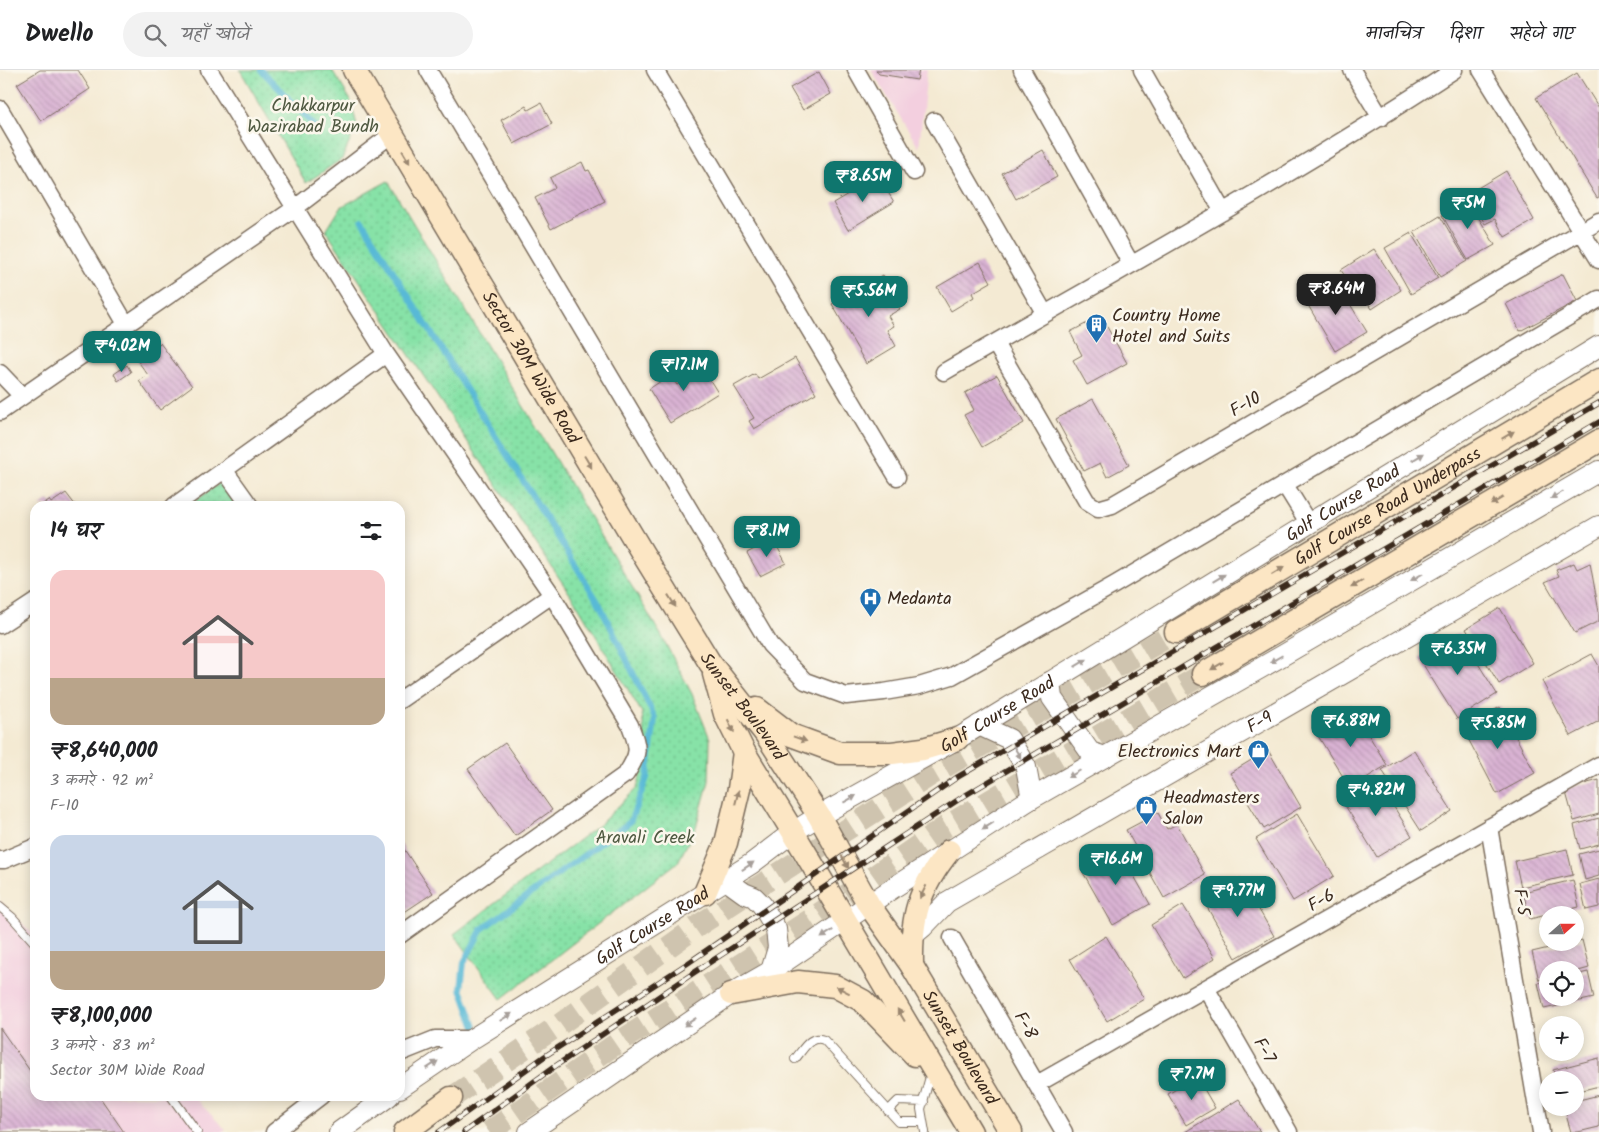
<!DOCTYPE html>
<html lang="hi">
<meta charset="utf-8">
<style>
body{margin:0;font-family:Kalam,"Playpen Sans Deva",sans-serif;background:#f2f2f2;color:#202124;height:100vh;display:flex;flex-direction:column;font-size:19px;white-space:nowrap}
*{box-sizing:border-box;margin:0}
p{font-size:16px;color:#757577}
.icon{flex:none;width:28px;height:28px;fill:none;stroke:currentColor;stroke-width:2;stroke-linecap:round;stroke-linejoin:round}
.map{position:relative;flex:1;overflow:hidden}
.panel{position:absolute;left:30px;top:431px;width:375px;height:600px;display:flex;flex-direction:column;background:#fff;border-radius:15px;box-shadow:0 2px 12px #0003}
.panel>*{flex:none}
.needle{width:32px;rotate:69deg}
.buttons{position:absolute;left:1539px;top:836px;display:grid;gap:10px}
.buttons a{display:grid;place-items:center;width:45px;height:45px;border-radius:50%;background:#fff;box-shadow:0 2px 12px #0003;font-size:25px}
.price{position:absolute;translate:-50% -42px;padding:0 11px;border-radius:10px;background:#0f766e;color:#fff;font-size:16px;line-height:32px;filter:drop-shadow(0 1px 2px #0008)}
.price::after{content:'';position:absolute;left:50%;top:30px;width:15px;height:11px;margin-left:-8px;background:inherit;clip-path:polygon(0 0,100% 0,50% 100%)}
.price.current{background:#222;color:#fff}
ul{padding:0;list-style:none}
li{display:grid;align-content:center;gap:10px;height:265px;padding:0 20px}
li span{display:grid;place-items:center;height:155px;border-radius:15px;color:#555}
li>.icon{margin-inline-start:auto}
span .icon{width:90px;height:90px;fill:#fffc;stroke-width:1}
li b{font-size:21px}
h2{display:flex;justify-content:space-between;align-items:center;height:60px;padding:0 20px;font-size:21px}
header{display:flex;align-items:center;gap:30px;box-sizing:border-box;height:70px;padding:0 25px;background:#fff;border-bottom:1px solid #e0e0e0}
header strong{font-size:24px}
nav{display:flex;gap:28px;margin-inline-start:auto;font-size:18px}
.search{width:350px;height:45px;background:#f2f2f2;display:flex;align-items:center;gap:12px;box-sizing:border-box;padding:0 18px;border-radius:28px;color:#757577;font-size:19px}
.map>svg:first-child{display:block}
</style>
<header>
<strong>Dwello</strong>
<div class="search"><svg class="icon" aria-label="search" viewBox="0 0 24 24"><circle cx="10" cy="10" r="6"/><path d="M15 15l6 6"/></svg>यहाँ खोजें</div>
<nav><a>मानचित्र</a><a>दिशा</a><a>सहेजे गए</a></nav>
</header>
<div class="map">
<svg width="1599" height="1062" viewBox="0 0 1599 1062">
<defs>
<pattern id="park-dots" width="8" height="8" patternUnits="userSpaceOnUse" patternTransform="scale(1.25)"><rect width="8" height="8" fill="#87e2a7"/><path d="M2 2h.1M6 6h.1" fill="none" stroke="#75c28f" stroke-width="1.8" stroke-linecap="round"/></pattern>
<pattern id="building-back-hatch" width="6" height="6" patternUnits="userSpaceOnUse" patternTransform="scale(1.25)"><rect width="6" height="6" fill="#d9b2d3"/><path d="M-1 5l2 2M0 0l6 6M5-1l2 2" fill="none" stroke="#bb99b5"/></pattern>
</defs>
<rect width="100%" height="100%" fill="#fbf7ec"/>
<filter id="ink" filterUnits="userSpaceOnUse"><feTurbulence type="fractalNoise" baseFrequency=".02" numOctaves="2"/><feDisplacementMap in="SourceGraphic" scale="10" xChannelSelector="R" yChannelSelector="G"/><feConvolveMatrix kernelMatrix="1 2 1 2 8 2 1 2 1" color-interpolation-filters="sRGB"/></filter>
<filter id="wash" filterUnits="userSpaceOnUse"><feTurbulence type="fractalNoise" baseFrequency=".0096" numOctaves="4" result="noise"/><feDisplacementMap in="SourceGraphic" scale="20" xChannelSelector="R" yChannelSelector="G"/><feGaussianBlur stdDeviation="1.12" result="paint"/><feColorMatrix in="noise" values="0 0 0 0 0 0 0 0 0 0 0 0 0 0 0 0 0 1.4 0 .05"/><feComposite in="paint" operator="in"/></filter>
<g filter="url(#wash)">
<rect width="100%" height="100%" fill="#f4ead3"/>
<path fill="#f3cfdf" d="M 871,0 L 927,0 L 919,78 Z
M 0,831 L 35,866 L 35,1026 L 193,1026 L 226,1060 L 223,1062 L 0,1062 Z"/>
<path fill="url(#park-dots)" stroke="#618662" d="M 240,0 L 332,0 L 350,29 L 357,55 L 342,89 L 306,113 Z
M 388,111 L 661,565 L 692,624 L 710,669 L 709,711 L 696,757 L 678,792 L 501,929 L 454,864 L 599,755 L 637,718 L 646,683 L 642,643 L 578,536 L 326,161 L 341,137 Z
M 221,412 L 238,436 L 189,436 Z"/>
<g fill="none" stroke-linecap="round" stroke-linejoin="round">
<path stroke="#58b9d6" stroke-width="6" d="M 261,0 L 317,58
M 362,151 L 600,535 L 655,648 L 647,708 L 630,752 L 482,859 L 464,892 L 461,919 L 476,960"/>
</g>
<g id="blocks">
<path fill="url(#building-back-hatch)" d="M 40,0 L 78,0 L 90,19 L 41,51 L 17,14 Z
M 876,0 L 919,0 L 917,10 L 879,4 Z
M 819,2 L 831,24 L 803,40 L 790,18 Z
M 1577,3 L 1599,38 L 1599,127 L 1597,128 L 1536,28 Z
M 541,33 L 552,54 L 514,74 L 501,50 L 526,36 L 528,40 Z
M 1043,80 L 1057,107 L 1016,129 L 1002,103 Z
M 582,92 L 586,101 L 589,100 L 605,131 L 551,159 L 535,128 L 555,118 L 550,108 Z
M 1506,101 L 1534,150 L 1505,167 L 1495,149 L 1485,154 L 1471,129 L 1480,124 L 1476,119 Z
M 878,106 L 894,132 L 848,160 L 833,133 Z
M 1468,130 L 1495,175 L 1468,190 L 1442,145 Z
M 1440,146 L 1467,191 L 1440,207 L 1414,162 Z
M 1411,163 L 1438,208 L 1411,224 L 1385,178 Z
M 1374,179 L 1401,220 L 1372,239 L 1365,228 L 1361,231 L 1341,200 Z
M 980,192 L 991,212 L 972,223 L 974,227 L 951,241 L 937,217 Z
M 1563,204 L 1577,231 L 1520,261 L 1506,234 Z
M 883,205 L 894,224 L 892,225 L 900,239 L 888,246 L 894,256 L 887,260 L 896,276 L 866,294 L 832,234 Z
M 1336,211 L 1367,262 L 1335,281 L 1305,230 Z
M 1101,246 L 1127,293 L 1087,315 L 1073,290 L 1082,285 L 1070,262 Z
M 160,273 L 192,316 L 160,340 L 139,311 L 148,305 L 137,290 Z
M 795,288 L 816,323 L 754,359 L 749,351 L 754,348 L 734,316 L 755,304 L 758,309 Z
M 697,289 L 718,323 L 670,353 L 649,319 L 670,305 L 677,315 L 686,309 L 680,299 Z
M 127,295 L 131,302 L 118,311 L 114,304 Z
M 997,305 L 1024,353 L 982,377 L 964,345 L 974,340 L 965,323 Z
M 1093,329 L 1129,395 L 1107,407 L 1100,393 L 1084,401 L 1056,349 Z
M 66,423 L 76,436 L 40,436 L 49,430 L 51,433 Z
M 773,469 L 786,493 L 760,506 L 747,483 Z
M 1574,493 L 1577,499 L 1590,493 L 1599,542 L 1599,551 L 1575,563 L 1545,512 L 1559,506 L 1556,500 Z
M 1500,538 L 1533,593 L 1499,614 L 1466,559 Z
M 1459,563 L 1497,624 L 1457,649 L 1419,588 Z
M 1592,584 L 1599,596 L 1599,651 L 1571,666 L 1542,611 Z
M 1500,637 L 1535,703 L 1497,724 L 1462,657 Z
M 1352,638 L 1387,695 L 1350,718 L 1315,661 Z
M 505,673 L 552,740 L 515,766 L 468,699 Z
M 1268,680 L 1301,737 L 1264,759 L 1230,703 Z
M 1414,680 L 1452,741 L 1421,761 L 1382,700 Z
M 1376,708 L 1412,766 L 1377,787 L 1341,729 Z
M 1599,710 L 1599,744 L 1574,751 L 1565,719 Z
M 1158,743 L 1167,759 L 1177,754 L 1205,805 L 1164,828 L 1126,760 Z
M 1297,744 L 1334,806 L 1293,831 L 1256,769 Z
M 1599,748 L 1599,774 L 1580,779 L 1574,755 Z
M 400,773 L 433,823 L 400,845 Z
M 1118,778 L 1150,834 L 1113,855 L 1081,799 Z
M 1567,779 L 1573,805 L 1521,817 L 1515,791 Z
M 1599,779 L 1599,806 L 1585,810 L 1579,784 Z
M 1241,808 L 1274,866 L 1236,888 L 1203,830 Z
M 1599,809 L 1599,837 L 1586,840 L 1580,814 Z
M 1573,810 L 1579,837 L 1530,849 L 1523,822 Z
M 1183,835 L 1215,888 L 1183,908 L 1151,855 Z
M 1106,866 L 1144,929 L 1107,951 L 1070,889 Z
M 1582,870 L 1589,898 L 1575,902 L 1575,900 L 1548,900 L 1548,908 L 1539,910 L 1532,882 Z
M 1588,902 L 1594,928 L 1544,939 L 1538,913 L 1548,911 L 1548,928 L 1575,928 L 1575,905 Z
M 0,958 L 35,1008 L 35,1026 L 99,1026 L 124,1062 L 0,1062 Z
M 1599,988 L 1599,1016 L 1575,1022 L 1575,1010 L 1556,1010 L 1553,1000 Z
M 1197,1007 L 1215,1038 L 1186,1055 L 1168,1024 Z
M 1599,1025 L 1599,1057 L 1578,1062 L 1571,1062 L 1564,1038 L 1575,1038 L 1575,1031 Z
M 1239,1029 L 1260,1062 L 1185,1062 Z"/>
</g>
</g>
<g filter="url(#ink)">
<use href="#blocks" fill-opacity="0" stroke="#7c6d5d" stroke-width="1"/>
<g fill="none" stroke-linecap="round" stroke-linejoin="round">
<path stroke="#cfc4af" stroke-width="22" stroke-dasharray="22 11" stroke-linecap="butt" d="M 451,1028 L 559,955 L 702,853 L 931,705 L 1176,562
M 489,1062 L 616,974 L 813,848 L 945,757 L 1203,604"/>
<defs>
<path id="service" d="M 0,837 L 12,847 L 35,873
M 795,989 C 803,980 810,964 824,970 L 899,1052 L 923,1052
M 171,1026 L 197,1062
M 888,1041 L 898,1031 L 924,1032
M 925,1062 L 921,1039 L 931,1003"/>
<path id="minor" d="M 209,0 L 386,284 L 552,525 L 630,655 C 639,679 640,683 626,704 L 400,865
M 428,0 L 770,575 L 805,611 L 846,626 L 884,622 L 919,616 L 952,606 L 1114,515 L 1599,229
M 655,0 L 897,407
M 856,0 L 914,102
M 1022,0 L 1131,194
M 1142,0 L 1223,142
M 1352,0 L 1381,48
M 1481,0 L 1599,190
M 0,39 L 126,254
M 934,51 L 1045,244
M 995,273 L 1087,432 L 1098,439 L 1112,435 L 1599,151
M 944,302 C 1115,203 1289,108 1454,0
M 0,303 L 22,326
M 0,342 L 295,138 L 392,64
M 225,401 L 250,436
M 1285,415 L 1309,454
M 174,436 L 386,284
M 0,555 L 35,532
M 400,630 L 552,525
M 1489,757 L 1541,1062
M 0,790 L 4,790 L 35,777
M 952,868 L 1064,1062
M 1206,918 L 1289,1062
M 400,983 L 435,969 L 472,969
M 1037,1014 L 1599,695
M 274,1062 L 321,1026"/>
<g id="tertiary">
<path d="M 1050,612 L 1052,628 L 1090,682 L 1105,687"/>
<path d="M 979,655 L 1009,669 L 1026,697 L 1031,724 L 1029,730"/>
<path d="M 726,810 L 744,823 L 754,827 L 762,835 L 776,859 L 778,878 L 771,901"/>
<path id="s1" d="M 911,867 L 923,857 L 947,832 L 1599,456"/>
<path id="s2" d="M 400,1018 L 472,969 L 751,794 L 793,762 L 819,746 L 957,669 L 1599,276"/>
<path d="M 339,1062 L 389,1026"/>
<path d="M 529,1062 L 731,924 L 771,901 L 896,816 L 1029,730 L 1280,587 L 1599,401"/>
</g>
<g id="secondary">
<path id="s3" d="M 354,0 L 643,484 L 710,593 L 765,663 L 819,746 L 869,835 L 912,896 L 1011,1062"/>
<path id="s4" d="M 1176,562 L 1599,310"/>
<path d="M 714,604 L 725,644 L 744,682 L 793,762 L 971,1062"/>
<path d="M 1203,604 L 1599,371"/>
<path d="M 757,639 L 791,665 L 840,683 L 892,683 L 923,679 L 957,669"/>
<path d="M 705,823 L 726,773 L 739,719 L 744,682"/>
<path d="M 912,896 C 911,846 918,820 949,781"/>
<path d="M 731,924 L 798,912 L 835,916 L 863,931 L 915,985"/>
<path d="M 405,1062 L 451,1028"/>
</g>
</defs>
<use href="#service" stroke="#7c6d5d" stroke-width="10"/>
<use href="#minor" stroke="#7c6d5d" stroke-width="19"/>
<use href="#tertiary" stroke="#7c6d5d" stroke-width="22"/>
<use href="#secondary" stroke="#7c6d5d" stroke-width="25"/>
<use href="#service" stroke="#fff" stroke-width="8"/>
<use href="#minor" stroke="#fff" stroke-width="16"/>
<use href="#tertiary" stroke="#fff" stroke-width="20"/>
<use href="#secondary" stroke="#fce6c4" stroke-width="22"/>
<defs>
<path id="rail" d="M 439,1062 L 545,986 L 688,893 L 956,708 L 1599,333
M 464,1062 L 554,997 L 695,902 L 964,726 L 1599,352"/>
</defs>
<use href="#rail" stroke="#3b2a1e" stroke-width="5.5"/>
<use href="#rail" stroke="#fbf7ec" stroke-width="4" stroke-dasharray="11" stroke-linecap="butt"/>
</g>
<defs><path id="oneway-solid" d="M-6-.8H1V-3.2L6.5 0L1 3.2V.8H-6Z" transform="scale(1.25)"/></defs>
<g fill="#9c8871">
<use href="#oneway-solid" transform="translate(406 87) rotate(59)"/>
<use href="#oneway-solid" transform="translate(1508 365) rotate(-31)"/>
<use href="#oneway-solid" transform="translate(588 392) rotate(59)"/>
<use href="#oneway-solid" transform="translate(1497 431) rotate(149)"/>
<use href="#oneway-solid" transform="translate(1278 501) rotate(-31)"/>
<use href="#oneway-solid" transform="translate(1357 514) rotate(149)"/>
<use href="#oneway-solid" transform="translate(672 531) rotate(58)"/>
<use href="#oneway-solid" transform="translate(1217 596) rotate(149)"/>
<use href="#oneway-solid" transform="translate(731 656) rotate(64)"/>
<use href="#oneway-solid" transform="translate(800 669) rotate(20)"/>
<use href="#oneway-solid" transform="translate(737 727) rotate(-76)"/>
<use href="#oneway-solid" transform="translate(845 792) rotate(61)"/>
<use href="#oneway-solid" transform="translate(923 822) rotate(117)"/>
<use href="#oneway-solid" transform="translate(843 920) rotate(-153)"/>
<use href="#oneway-solid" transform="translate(901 945) rotate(-121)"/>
</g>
<g fill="#a79f9a">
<use href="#oneway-solid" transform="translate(1418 387) rotate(-31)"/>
<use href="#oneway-solid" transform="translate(1557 425) rotate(150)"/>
<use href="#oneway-solid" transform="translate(1417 507) rotate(150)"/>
<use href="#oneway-solid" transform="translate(1219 508) rotate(-31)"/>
<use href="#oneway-solid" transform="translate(1276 589) rotate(150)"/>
<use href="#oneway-solid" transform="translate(1081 593) rotate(-31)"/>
<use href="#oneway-solid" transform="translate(1017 682) rotate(59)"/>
<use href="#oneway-solid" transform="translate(1074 704) rotate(150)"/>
<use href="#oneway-solid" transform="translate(850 729) rotate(-29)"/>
<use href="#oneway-solid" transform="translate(988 756) rotate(147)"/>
<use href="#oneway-solid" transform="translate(748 796) rotate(-34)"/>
<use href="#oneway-solid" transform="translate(827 864) rotate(146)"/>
<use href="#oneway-solid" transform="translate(506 947) rotate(-32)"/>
<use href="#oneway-solid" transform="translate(690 952) rotate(146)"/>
<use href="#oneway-solid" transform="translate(432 995) rotate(-34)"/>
</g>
</g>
<defs>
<symbol id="building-pin" viewBox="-11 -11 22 30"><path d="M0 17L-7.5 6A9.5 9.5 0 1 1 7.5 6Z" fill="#1f6fb2" stroke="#fbf7ec"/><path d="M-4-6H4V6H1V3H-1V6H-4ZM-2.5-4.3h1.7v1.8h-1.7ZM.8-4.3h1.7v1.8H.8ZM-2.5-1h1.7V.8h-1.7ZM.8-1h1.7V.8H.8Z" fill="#fff"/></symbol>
<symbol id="hospital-pin" viewBox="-11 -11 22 30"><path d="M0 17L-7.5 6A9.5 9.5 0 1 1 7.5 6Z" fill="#1f6fb2" stroke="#fbf7ec"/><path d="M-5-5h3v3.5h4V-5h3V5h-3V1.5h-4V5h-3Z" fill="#fff"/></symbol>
<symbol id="shop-pin" viewBox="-11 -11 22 30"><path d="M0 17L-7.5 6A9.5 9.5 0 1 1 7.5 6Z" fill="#1f6fb2" stroke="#fbf7ec"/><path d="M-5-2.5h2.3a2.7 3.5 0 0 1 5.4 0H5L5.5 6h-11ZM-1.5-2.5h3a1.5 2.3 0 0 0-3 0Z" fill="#fff"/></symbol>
</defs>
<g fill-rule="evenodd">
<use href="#building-pin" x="1084" y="242" width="25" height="34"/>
<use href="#hospital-pin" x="858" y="516" width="25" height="34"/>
<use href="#shop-pin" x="1246" y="668" width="25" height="34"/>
<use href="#shop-pin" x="1134" y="724" width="25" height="34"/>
</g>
<g text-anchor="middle" stroke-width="5" stroke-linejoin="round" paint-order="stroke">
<g font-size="18" fill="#4e5840" stroke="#fbf7ec">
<text x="313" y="41">Chakkarpur<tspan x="313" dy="21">Wazirabad Bundh</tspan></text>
<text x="645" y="773">Aravali Creek</text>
</g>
<g font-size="18" fill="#3b2a1e" stroke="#fbf7ec" text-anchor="start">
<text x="1112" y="251">Country Home<tspan x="1112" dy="21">Hotel and Suits</tspan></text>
<text x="887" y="534">Medanta</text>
<text x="1242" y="687" text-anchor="end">Electronics Mart</text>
<text x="1163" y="733">Headmasters<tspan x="1163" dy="21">Salon</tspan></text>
</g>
<g font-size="18" fill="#3b2a1e" stroke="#fbf7ec">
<text dy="6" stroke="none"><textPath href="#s3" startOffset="346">Sector 30M Wide Road</textPath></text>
<text transform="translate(1245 334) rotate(-30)" y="6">F-10</text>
<text dy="6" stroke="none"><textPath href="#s2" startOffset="1110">Golf Course Road</textPath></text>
<text dy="6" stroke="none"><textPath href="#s4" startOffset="246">Golf Course Road Underpass</textPath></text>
<text dy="6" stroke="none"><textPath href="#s2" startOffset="705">Golf Course Road</textPath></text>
<text dy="6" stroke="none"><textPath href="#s1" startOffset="411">F-9</textPath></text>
<text dy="6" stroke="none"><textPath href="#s3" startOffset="746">Sunset Boulevard</textPath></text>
<text transform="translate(1321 830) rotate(-30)" y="6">F-6</text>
<text transform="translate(1522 832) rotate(80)" y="6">F-5</text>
<text dy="6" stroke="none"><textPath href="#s2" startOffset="300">Golf Course Road</textPath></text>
<text transform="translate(1026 955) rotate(60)" y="6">F-8</text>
<text dy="6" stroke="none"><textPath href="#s3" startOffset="1151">Sunset Boulevard</textPath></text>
<text transform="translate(1265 980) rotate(60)" y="6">F-7</text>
</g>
</g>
</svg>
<div class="buttons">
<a><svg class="needle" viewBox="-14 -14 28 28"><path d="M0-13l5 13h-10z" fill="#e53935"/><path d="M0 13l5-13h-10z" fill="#757577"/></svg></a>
<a><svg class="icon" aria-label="locate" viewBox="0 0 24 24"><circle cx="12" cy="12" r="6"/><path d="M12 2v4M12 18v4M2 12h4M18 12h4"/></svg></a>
<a>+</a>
<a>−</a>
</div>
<b class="price" style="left:863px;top:133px">₹8.65M</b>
<b class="price" style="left:1468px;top:160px">₹5M</b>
<b class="price current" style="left:1336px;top:246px">₹8.64M</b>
<b class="price" style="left:869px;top:248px">₹5.56M</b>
<b class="price" style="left:122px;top:303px">₹4.02M</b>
<b class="price" style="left:684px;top:322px">₹17.1M</b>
<b class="price" style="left:767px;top:488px">₹8.1M</b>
<b class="price" style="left:1458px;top:606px">₹6.35M</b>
<b class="price" style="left:1351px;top:678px">₹6.88M</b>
<b class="price" style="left:1498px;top:680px">₹5.85M</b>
<b class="price" style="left:1376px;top:747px">₹4.82M</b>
<b class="price" style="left:1116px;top:816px">₹16.6M</b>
<b class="price" style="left:1238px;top:848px">₹9.77M</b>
<b class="price" style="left:1192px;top:1031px">₹7.7M</b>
<section class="panel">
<h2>14 घर<svg class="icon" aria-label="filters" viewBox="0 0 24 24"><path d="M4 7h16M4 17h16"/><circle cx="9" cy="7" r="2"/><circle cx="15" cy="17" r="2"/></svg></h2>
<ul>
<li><span style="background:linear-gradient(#f6c9c9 70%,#b9a48a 0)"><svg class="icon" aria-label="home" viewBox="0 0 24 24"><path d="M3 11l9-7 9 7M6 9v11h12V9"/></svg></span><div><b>₹8,640,000</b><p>3 कमरे · 92 m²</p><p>F-10</p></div></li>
<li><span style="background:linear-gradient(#c9d6e8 75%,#b9a48a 0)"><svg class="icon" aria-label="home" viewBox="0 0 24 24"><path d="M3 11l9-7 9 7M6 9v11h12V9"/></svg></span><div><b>₹8,100,000</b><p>3 कमरे · 83 m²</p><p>Sector 30M Wide Road</p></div></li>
</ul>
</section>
</div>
